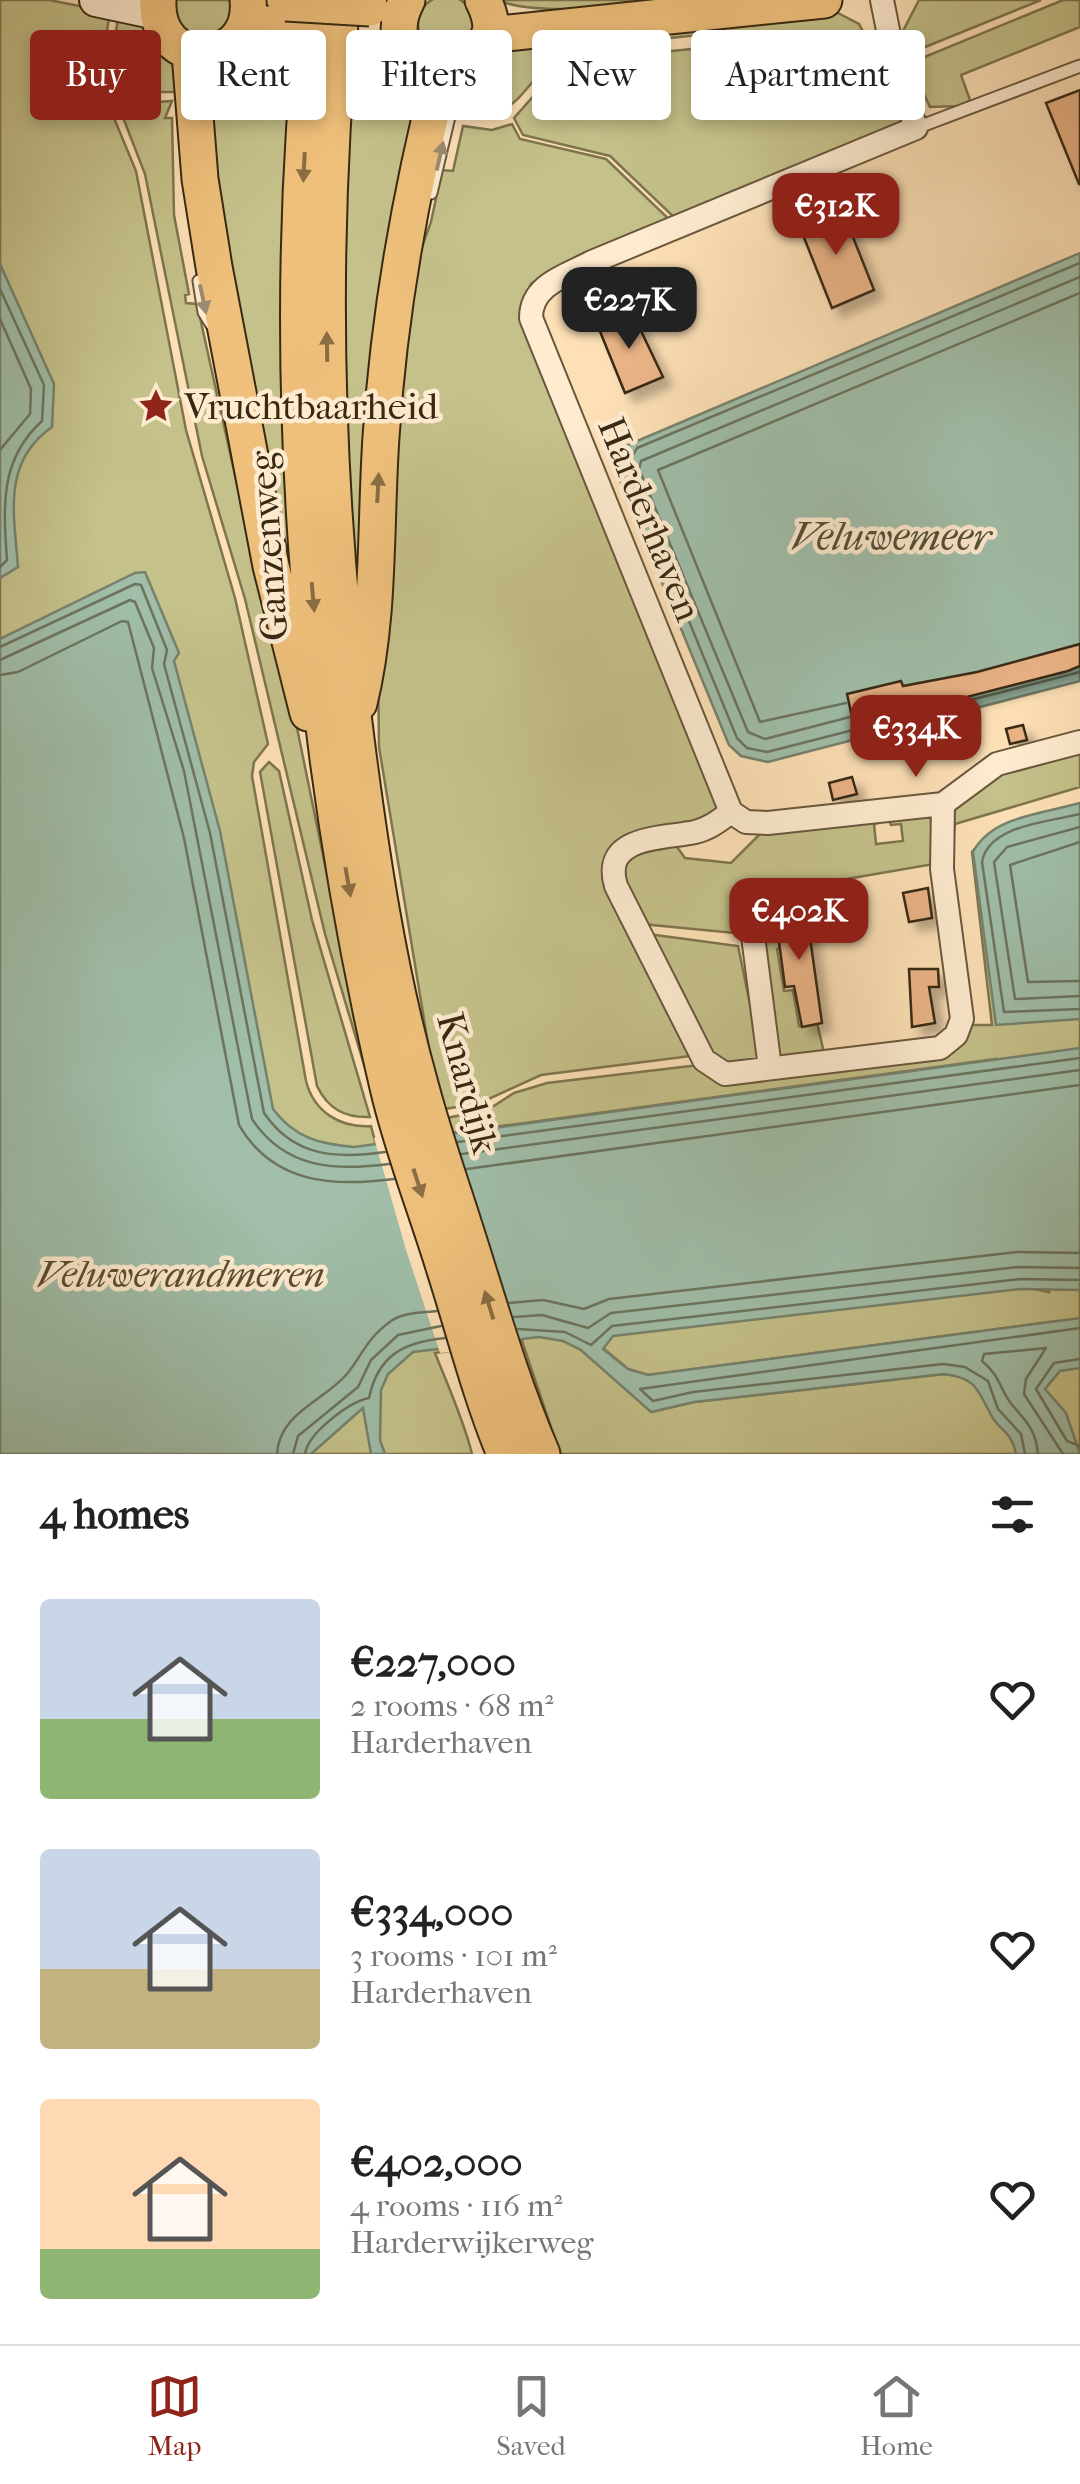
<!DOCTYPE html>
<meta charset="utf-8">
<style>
body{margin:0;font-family:"IM FELL French Canon",serif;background:#f6f6f6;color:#222;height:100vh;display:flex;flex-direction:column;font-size:38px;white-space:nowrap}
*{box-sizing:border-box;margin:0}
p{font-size:32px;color:#767676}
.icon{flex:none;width:55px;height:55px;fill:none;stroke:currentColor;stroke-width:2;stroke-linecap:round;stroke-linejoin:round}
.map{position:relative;height:1454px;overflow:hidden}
.panel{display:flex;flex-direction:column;background:#fff;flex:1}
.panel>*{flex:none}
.top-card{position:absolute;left:30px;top:30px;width:1020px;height:90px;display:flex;gap:20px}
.price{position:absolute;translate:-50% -85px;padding:0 22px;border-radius:20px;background:#8f2418;color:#fff;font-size:32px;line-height:65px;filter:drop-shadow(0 2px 5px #0008)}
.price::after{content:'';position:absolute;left:50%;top:60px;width:30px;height:22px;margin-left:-15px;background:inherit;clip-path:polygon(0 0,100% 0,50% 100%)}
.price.on{background:#222;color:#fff}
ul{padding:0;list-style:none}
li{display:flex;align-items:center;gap:30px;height:250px;padding:0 40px}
li span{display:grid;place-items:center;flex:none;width:280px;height:200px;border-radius:10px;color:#555}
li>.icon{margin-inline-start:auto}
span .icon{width:120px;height:120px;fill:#fffc;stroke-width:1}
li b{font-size:42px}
h2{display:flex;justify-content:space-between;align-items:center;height:120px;padding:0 40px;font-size:42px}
.tag{padding:0 35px;border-radius:10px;background:#fff;box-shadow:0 5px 15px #0003;font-size:35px;line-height:90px}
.tag.on{background:#8f2418;color:#fff}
.tabs{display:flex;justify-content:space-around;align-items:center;height:140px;border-top:2px solid #e0e0e0;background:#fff;font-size:28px;color:#767676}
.tabs a{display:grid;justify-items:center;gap:5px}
.tabs .on{color:#8f2418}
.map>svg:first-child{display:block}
</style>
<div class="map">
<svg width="1080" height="1454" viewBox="0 0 1080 1454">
<defs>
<filter id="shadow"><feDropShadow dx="9" dy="9" stdDeviation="5" flood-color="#0004"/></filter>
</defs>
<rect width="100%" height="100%" fill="#fde0b6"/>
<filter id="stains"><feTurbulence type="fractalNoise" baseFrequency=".002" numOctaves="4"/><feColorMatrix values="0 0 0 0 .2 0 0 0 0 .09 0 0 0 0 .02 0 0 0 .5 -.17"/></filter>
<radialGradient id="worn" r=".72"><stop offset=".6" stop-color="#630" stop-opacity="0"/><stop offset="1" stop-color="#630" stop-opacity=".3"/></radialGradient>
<path fill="#c5c18a" stroke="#7e754e" stroke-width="2.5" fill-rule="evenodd" d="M418 24a28 28 0 1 1 56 0a28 28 0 1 1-56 0Z
M 0,0 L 49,0 L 110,12 L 103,55 L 109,106 L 136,171 L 186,430 L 235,598 L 268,744 L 254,762 L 252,776 L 306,1081 C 314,1112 340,1128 371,1126 L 376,1145 L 1049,1292 L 996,1059 L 450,1133 L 447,1118 L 489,1109 L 514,1093 L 547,1083 L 699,1065 L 844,1067 L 954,1052 L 970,1025 L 992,1025 L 972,852 L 980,843 L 1080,814 L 1080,1454 L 560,1454 L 522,1341 L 435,1353 C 448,1386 464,1421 472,1454 L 0,1454 ZM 1050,1322 L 980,1388 L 961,1376 L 944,1374 L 694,1402 L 652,1412 L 581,1350 L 563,1341 L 603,1348 L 628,1369 L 648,1375 Z
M 174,0 L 230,0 C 235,35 203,42 179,26 Z
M 498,0 L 712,0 C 664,3 538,19 498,0 Z
M 919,0 L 1041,0 L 908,54 L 903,31 Z
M 1063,0 L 1080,0 L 1080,27 L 961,75 L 970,100 L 960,106 L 930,107 L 911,67 L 917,60 Z
M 834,11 L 859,24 L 880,64 C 841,76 820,37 782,33 C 747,28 611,42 577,53 C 514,71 533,127 456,110 L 464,81 L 497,50 Z
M 119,12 C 158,25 174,56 189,92 L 129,92 L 116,86 L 113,51 Z
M 367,36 L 390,43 L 427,73 L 426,103 L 402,95 L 397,62 L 388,46 L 367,40 Z
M 248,40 L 256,41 L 227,87 L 202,90 L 202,61 Z
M 768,41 L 809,50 L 848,75 L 885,76 L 902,115 L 899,128 L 678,221 L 610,156 L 523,135 L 514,118 L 553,74 L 585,60 Z
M 274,48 L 298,50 L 302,676 L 202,105 L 233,100 L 266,52 Z
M 349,53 L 378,56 C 397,89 372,105 422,117 L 364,659 L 341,426 Z
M 172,101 L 165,118 L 172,118 L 174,215 L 189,294 L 185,295 L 186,303 L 197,304 L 246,525 L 287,679 L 370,1085 L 325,934 L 245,599 L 202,456 L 145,174 L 124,120 L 132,104 Z
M 512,124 L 520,139 L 606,159 L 673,223 L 539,278 L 531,284 L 520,310 L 720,801 L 715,815 L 614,851 L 691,1056 L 541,1075 L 480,1103 L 439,1110 L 379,747 L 378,660 L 399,311 L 431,222 L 442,170 L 453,171 L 463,126 L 492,130 Z
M 1080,749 L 1080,787 L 955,824 L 952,849 L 951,806 L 991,773 Z
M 269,762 L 279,771 L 312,920 L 370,1117 C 345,1118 328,1109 317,1086 L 260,772 Z
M 930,809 L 934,864 L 736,898 L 734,933 L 642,924 L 618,880 L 621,859 L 672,840 L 685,858 L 731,863 L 764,830 L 872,817 L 878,823 L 874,824 L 876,844 L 903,841 L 901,824 L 891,825 L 885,813 Z
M 793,931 L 793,945 L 777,949 L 784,991 L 793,990 L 799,1026 L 817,1023 L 825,1057 L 773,1058 L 761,939 Z
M 648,934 L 738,946 L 762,1062 L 720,1066 Z"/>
<path fill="#a0bea9" stroke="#76826d" stroke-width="2.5" d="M 1080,253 L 1080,681 L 768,762 L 741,756 L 729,745 L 616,471 L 623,447 Z
M 0,264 L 54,384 L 52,427 C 2,462 14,513 18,567 L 0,578 Z
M 145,572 L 179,653 L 174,661 L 220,831 L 273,1109 C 295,1138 319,1144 354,1147 L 1080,1048 L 1080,1290 L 1021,1289 L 613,1336 L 603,1349 L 628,1369 L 648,1375 L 1080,1318 L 1080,1368 L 1060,1371 L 1045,1389 L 1066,1413 L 1080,1454 L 1016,1454 C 1011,1429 999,1432 990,1413 C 977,1389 976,1378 944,1374 L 694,1402 L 651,1412 L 581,1350 L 563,1341 L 539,1337 L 413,1352 L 388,1374 L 381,1390 L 380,1440 L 385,1454 L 371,1454 L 363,1408 L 311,1454 L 0,1454 L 0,639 L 135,573 Z
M 1080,803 L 1080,1019 L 996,1025 L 973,852 C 992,816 1042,814 1080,803 Z"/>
<path fill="#fde0b6" d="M 446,1128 L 514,1345 L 440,1353 L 406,1250 L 374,1138 Z"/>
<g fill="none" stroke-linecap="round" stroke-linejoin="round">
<path stroke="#6c745e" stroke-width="2.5" d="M 1080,263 L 637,448 L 626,468 L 737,738 L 747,748 L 767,752 L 1080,672
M 0,289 L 44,385 L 42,421 C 0,459 3,505 7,560 L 0,567
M 0,319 L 31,389 L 30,414 L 0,450
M 0,647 L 135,584 L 141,585 L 167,650 L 164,664 L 210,833 L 264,1113 C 294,1157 336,1159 385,1152
M 0,660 L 130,600 L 135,602 L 154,648 L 152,668 L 184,771 L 252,1119 C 285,1169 335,1171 389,1164
M 0,675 L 18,672 L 122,621 L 128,622 L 184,838 L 239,1125 C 273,1184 333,1187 394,1179
M 846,703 L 760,722 L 658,470 L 1080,293
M 850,717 L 765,739 L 748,732 L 639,469 L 641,461 L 1080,277
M 1080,814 C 1049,822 988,825 982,862 L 1004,1012 L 1080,1009
M 1080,827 L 1007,847 L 994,862 L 1015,999 L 1080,996
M 1080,842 L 1010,865 L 1028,982 L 1080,981
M 458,1142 L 1080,1058
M 462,1154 L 1080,1070
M 467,1169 L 1080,1085
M 509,1303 L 543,1300 L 584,1309 L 609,1299 L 1017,1252 L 1080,1253
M 514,1317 L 542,1315 L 588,1328 L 611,1313 L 1018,1267 L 1080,1268
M 518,1329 L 565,1332 L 591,1345 L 612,1326 L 1020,1279 L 1080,1280
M 1080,1359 L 1054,1363 L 1036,1389 L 1067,1441 L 1080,1446
M 277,1454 C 279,1413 324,1401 347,1374 C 363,1354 366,1339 391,1321 C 404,1312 422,1313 437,1311
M 293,1454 L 298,1436 L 358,1387 L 371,1360 L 398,1335 L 441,1326
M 305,1454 C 308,1433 349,1402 369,1398 C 378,1355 404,1342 445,1338
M 1025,1454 L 1021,1434 L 998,1409 L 988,1381 L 965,1367 L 943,1364 L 693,1392 L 653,1401 L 640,1389 L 1080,1328
M 1038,1454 C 1036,1431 1027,1422 1013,1406 C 1000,1391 1001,1376 982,1361 L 984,1354 L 1046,1348 L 1026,1379 L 1024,1394 L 1063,1454"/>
</g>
<path fill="#e9b386" stroke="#382913" stroke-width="2.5" filter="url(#shadow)" d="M 1080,90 L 1080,184 L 1079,184 L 1046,103 Z
M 841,207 L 874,290 L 832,308 L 799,225 Z
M 631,310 L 663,377 L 625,393 L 597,324 Z
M 1080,644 L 1080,666 L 1068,671 L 854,726 L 847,694 L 901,681 L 903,686 L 977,672 Z
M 1023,725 L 1027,740 L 1010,744 L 1006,729 Z
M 852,777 L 857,794 L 833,800 L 829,783 Z
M 928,888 L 932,918 L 909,922 L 903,893 Z
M 764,890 L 767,911 L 775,911 L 777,926 L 746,923 L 748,892 Z
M 806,909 L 822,1023 L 802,1027 L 794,986 L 785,987 L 775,912 Z
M 909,969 L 938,969 L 939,987 L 929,987 L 935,1023 L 912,1027 Z"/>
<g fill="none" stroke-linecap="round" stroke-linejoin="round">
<defs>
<path id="lane" d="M 916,128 L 1080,66
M 431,193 L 460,70
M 199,281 L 204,312 L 212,325"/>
<path id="street" d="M 882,0 L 895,65 L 916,128 L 592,262 C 566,276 531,284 531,318 L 731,812 L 746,822 L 768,823 L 943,804 L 997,764 L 1080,742
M 731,812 C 720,820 709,829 695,832 C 663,839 601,835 616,886 L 704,1060 L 725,1074 L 940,1048 L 956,1035 L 962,1019 L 942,869 L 943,804
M 753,936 L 770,1068"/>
<path id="secondary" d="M 96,0 L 157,13"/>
<path id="primary" d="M 158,0 C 154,73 255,69 248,0
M 316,0 C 276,353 307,742 388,1087 C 402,1148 426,1208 444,1267 C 464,1329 480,1394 505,1454
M 342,0 C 318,247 324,493 356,739 C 371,856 389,975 421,1088 C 434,1137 451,1184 466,1232 C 490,1307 511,1382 542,1454
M 407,0 C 362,87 528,88 483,0
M 246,24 L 284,24
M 489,35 L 824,0
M 190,53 L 200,179 L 214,267 L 271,566 L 308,713
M 359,703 C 380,618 375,525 381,437 C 389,312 411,190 442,69"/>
</defs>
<use href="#lane" stroke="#69573c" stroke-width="15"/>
<use href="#street" stroke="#69573c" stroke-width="26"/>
<use href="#secondary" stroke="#382913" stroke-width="36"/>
<use href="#primary" stroke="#382913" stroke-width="39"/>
<use href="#lane" stroke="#feebd0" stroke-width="11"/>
<use href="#street" stroke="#feebd0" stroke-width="22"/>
<use href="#secondary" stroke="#feebd0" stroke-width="32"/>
<use href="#primary" stroke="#eec07b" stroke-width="35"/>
<defs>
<path id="primary-bridge" d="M 286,3 L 370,8"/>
</defs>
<use href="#primary-bridge" stroke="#382913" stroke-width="39" stroke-linecap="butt"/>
<use href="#primary-bridge" stroke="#eec07b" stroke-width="35"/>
</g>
<defs><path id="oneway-solid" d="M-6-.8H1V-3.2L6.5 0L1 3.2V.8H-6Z" transform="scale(2.5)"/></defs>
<g fill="#9b8a72">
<use href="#oneway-solid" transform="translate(440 156) rotate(-77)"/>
<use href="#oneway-solid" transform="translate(203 299) rotate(78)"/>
</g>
<g fill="#8a6d42">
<use href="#oneway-solid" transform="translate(304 167) rotate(93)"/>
<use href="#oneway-solid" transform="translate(327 347) rotate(-91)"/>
<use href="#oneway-solid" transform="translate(378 488) rotate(-87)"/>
<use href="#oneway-solid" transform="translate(313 597) rotate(85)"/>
<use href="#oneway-solid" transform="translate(348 882) rotate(80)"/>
<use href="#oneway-solid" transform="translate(418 1183) rotate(72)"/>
<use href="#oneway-solid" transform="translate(489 1305) rotate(-107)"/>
</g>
<defs>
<symbol id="sight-bare" viewBox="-9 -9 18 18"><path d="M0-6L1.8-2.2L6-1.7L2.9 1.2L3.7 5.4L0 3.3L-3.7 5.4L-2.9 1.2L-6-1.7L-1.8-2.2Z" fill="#8f2418" stroke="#feebd0" stroke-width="2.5" paint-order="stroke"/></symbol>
</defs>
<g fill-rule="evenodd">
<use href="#sight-bare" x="131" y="381" width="50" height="50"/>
</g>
<g text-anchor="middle" stroke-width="9" stroke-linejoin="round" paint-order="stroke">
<g font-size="38" fill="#382913" stroke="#feebd0" text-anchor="start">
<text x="184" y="419">Vruchtbaarheid</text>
</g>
<g font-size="38" fill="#382913" stroke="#feebd0">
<text transform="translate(650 519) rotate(68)" y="13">Harderhaven</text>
<text transform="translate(268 546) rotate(-94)" y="13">Ganzenweg</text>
<text transform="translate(468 1083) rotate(75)" y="13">Knardijk</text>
</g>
<g font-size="38" font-style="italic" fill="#5b4f31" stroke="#feebd0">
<text x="181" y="1287">Veluwerandmeren</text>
</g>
<g font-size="40" font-style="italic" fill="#524e38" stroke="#feebd0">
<text x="891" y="550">Veluwemeer</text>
</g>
</g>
<rect width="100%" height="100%" filter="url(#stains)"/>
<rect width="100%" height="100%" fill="url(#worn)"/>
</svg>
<b class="price" style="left:836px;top:258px">€312K</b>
<b class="price on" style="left:629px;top:352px">€227K</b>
<b class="price" style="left:916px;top:780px">€334K</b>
<b class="price" style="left:799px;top:963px">€402K</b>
<div class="top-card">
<a class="tag on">Buy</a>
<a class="tag">Rent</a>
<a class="tag">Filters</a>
<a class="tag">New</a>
<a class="tag">Apartment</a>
</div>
</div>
<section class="panel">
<h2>4 homes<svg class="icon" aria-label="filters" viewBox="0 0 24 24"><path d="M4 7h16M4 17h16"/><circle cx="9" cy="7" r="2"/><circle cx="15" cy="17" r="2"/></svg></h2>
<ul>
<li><span style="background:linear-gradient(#c9d6e8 60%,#8fb573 0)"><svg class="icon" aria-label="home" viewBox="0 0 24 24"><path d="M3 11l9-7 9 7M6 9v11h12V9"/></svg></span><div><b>€227,000</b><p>2 rooms · 68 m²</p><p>Harderhaven</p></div><svg class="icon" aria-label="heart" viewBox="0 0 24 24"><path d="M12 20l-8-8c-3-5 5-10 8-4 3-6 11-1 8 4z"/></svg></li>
<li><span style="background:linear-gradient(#c9d6e8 60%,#c2b280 0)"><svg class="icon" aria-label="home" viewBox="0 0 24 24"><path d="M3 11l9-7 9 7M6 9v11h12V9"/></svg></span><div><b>€334,000</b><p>3 rooms · 101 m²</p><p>Harderhaven</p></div><svg class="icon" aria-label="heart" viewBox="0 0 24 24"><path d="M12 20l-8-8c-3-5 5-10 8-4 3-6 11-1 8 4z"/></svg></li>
<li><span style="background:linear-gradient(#ffd9b3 75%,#8fb573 0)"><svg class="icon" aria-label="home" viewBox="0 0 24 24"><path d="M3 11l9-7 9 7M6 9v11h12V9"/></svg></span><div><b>€402,000</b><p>4 rooms · 116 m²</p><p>Harderwijkerweg</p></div><svg class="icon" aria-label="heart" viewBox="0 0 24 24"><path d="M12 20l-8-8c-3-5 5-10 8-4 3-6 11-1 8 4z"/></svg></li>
</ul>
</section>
<nav class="tabs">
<a class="on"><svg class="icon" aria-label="map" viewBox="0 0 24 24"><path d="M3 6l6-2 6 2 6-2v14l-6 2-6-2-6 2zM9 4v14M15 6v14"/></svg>Map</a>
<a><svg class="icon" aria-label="saved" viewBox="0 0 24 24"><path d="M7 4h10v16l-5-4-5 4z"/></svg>Saved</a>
<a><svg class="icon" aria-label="home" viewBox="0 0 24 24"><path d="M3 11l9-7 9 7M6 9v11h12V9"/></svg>Home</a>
</nav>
